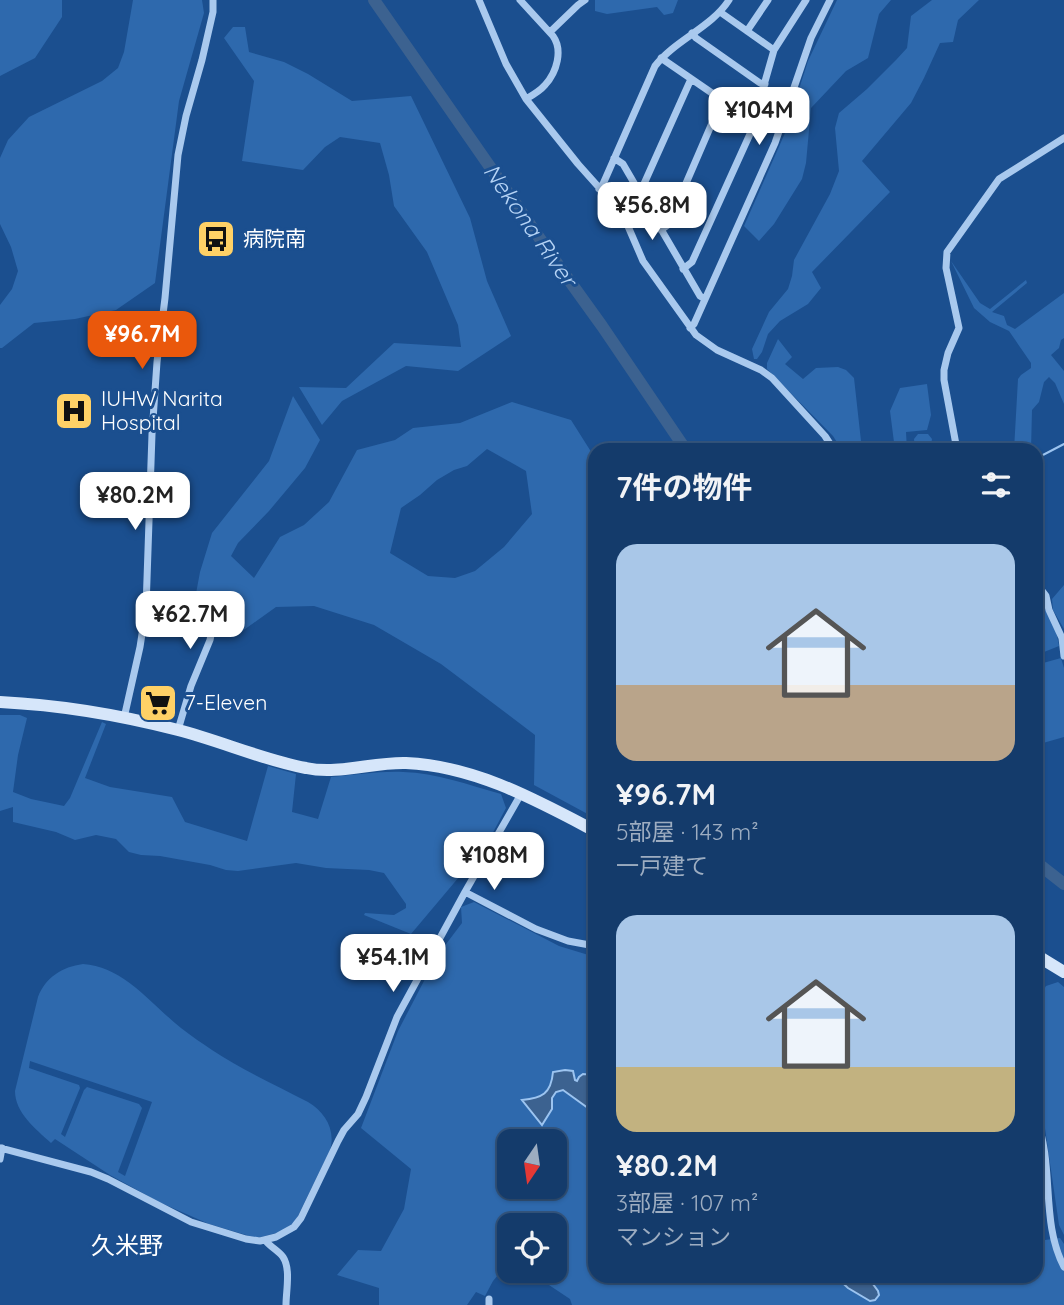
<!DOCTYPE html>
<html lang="ja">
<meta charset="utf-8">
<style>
body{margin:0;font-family:Quicksand,"Noto Sans JP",sans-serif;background:#1d4271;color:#f1f3f6;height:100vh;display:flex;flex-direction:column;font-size:26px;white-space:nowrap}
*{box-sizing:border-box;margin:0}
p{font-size:23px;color:#9dadc1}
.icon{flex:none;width:38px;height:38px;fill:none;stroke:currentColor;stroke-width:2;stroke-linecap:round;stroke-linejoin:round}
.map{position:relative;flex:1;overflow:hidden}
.details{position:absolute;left:588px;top:443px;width:455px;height:840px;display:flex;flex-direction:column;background:#143b6b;border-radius:21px;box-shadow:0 2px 5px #0004,0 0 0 2px #33557e}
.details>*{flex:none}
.needle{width:46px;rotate:193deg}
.controls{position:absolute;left:497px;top:1129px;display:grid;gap:14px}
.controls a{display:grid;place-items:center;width:70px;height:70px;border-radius:14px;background:#143b6b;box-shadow:0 2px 5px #0004,0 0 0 2px #33557e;font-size:35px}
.price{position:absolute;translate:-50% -60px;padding:0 16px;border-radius:14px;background:#fff;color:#222;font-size:23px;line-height:46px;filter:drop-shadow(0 2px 4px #0008)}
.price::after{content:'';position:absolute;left:50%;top:42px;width:21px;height:16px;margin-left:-10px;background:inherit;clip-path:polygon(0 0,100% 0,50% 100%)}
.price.selected{background:#ea580c;color:#fff}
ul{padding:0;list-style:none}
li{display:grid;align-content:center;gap:14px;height:371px;padding:0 28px}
li span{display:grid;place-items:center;height:217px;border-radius:21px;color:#555}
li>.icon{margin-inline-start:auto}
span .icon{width:126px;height:126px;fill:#fffc;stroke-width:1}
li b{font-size:30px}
h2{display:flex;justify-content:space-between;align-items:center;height:84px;padding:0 28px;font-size:30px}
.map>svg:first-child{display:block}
</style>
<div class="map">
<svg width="1064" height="1305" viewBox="0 0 1064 1305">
<rect width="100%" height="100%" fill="#1b4f8f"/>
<path fill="#2e69ad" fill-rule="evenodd" d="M 0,0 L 62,0 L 62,17 L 35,58 L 0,76 Z
M 133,0 L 202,0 L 204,13 L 179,101 L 155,283 L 116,310 L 75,319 L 34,323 L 2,348 L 0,348 L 0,305 L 12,289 L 18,271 L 11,247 L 0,224 L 0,158 L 8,140 L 29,117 L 102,81 L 118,68 L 124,52 Z
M 595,0 L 678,0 L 673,13 L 664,15 L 657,7 L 607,14 L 595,11 Z
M 837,0 L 891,0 L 879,14 L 868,58 L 846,71 L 811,108 L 806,163 L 802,179 L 774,224 L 759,241 L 744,226 L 785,133 L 808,61 Z
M 932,0 L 979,0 L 958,20 L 953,42 L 940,43 L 924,78 L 911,103 L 862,161 L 890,192 L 812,272 L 821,288 L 808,304 L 780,321 L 768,334 L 762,352 L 757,359 L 754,359 L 752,349 L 769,312 L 788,289 L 792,276 L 794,260 L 830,194 L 839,171 L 835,128 L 839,113 L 867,89 L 896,60 L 907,48 L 911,16 Z
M 233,27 L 245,27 L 249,52 L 284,62 L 308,74 L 352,101 L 411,96 L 470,218 L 487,281 L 511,336 L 458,371 L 406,366 L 342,401 L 322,425 L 299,387 L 346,388 L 394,343 L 461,347 L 458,325 L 427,252 L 394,206 L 389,175 L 380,143 L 340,137 L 325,147 L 303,170 L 242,161 L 254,81 L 224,38 Z
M 951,261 L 980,303 L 990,309 L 1026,280 L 1027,283 L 992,312 L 1004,316 L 1007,325 L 1015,329 L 1064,293 L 1064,338 L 1061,340 L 1059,348 L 1051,355 L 1064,371 L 1064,404 L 1055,383 L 1049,377 L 1044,382 L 1039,402 L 1032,410 L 1031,450 L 1014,450 L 1018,379 L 1021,375 L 1031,368 L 1031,363 L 1009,331 L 990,322 L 974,308 Z
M 778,339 L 792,357 L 785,364 L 803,379 L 816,368 L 838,367 L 846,370 L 854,378 L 862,450 L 842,450 L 833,436 L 767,369 L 767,363 Z
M 927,384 L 931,415 L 927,430 L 906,432 L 907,450 L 895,450 L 890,411 L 900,388 Z
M 293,396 L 320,440 L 305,468 L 269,511 L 238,543 L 231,556 L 254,578 L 280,537 L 304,525 L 329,502 L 357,450 L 395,440 L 413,428 L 460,423 L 512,402 L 571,420 L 595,458 L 595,818 L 534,785 L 535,735 L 441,664 L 374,625 L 314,606 L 276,607 L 234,637 L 192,615 L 200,572 L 212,533 L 269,461 ZM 487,449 L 526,471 L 532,514 L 504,547 L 475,571 L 455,578 L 428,576 L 390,553 L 401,508 L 420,495 L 437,480 L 454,470 L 467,466 Z
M 918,434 L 928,434 L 932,439 L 930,450 L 915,450 L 914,439 Z
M 1064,585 L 1064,629 L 1053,610 L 1052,599 Z
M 1036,591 C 1047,603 1057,630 1059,646 L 1044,652 L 1036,624 Z
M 1061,658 L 1064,668 L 1064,737 L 1036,745 L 1036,665 Z
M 0,715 L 20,715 L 27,718 L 18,755 L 13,792 L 31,799 L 64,806 L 70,798 L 102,722 L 106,724 L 85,778 L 110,787 L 172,797 L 185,822 L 247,841 L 268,766 L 296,774 L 292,812 L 318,819 L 331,777 C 355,775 379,771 403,772 C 436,773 469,785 501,794 L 506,808 L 480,857 L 475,858 L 411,934 L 364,915 L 365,913 L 394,915 L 406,908 L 406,904 L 384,873 L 369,870 L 326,868 L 296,863 L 238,871 L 226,870 L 210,865 L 160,856 L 141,855 L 129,852 L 116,839 L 96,835 L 75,840 L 56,832 L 13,822 L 13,807 L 0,811 Z
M 474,902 L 559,946 L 595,957 L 595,1276 L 1036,1276 L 1036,1158 L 1039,1168 L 1045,1240 L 1060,1238 L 1064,1244 L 1064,1305 L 572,1305 L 570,1299 L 549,1285 L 537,1271 L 555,1270 L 555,1225 L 509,1225 L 509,1270 L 531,1271 L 520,1284 L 498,1275 L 493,1281 L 485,1296 L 476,1292 L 467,1305 L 379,1305 L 379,1288 L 337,1275 L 358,1250 L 381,1251 L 404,1209 L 411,1169 L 361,1128 L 398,1031 L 437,956 L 462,923 L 461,907 ZM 509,1141 L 555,1141 L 555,1186 L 509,1186 Z
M 83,964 C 123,966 152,1005 181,1028 C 191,1036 202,1043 212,1050 C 242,1070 276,1085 308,1102 C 325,1112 336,1130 330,1150 L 295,1222 L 280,1232 L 261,1237 L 253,1237 L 209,1224 L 159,1202 L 110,1175 L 55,1139 L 51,1143 C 36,1129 15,1113 15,1091 L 38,997 C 46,977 62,967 83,964 ZM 30,1061 L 152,1102 L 125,1176 L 118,1172 L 142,1108 L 139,1104 L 87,1087 L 84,1090 L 65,1137 L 61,1134 L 80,1088 L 79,1085 L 29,1068 Z
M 1058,982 L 1064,987 L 1064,1235 L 1059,1225 L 1040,1094 L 1036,1090 L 1036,1002 L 1046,986 Z"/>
<path fill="#3c6290" stroke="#9cc4f0" stroke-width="2" d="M 565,1070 L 573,1071 L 575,1080 L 577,1081 L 579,1077 L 583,1074 L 593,1075 L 595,1080 L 595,1115 L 592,1111 L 563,1090 L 556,1092 L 552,1098 L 552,1109 L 542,1125 L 522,1100 C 542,1098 551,1094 553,1072 Z
M 835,1276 L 867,1276 L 878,1291 L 879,1295 L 875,1300 L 870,1301 L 848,1288 Z"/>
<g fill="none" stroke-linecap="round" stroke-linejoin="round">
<path stroke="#9cc4f0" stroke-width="2" d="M 1036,469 L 1041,456 L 1064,444"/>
<path stroke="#3c6290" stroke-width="12" d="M 374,0 L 561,269 L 602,326 L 686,450
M 1036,862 L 1064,884"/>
<path stroke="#a9c9ee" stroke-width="7" d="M 479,0 L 506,64 L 526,99 L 578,164 L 620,211 L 624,217 L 643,261 L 696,335 L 717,350 L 761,370 L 772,378 L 825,436 L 834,450
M 520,0 L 553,36 C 563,50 557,72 545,85 C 540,91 533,95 526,99
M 720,12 L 774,50
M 747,31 L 768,0
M 550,32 L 578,5 L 585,0
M 692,33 L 696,38 L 760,83 L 765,84
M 661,58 L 754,122
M 614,158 L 623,164 L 700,296 L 705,299
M 599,189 L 603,184 L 655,66 C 675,40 712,27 729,0
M 638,191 L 643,186 L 691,79
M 661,230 L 668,225 L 722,100
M 683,269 L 692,262 L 750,134 L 774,50 L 806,0
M 690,328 L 694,324 L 775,143 L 811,38 L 830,0
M 957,450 L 944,380 L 944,370 L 948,353 L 959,328 L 946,268 L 947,252 L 999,179 L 1064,138
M 1036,583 L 1046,596 L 1049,610 L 1062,638 L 1064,656
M 155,597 C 162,620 188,625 208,633 L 211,635 L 210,640 L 191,686 L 178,730
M 124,718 L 140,647 L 146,608 L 152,434 L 157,362 L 165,298 L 178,155 L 186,116 L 202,60 L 213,12 L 213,0
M 521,794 L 465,892 L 536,929 L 568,941 L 595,946
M 1036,1118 C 1055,1166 1040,1221 1064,1267
M 0,1148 L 91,1172 L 108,1179 L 191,1222 L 246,1239 L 260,1241 L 276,1237 L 294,1227 L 301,1218 L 338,1141 L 344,1130 L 358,1114 L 366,1097 L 397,1017 L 465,892
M 0,1159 L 2,1148
M 265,1240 C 270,1247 278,1250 283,1257 C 291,1269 286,1291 286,1305
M 489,1299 L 489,1305"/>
<path stroke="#d6e6fa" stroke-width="12" d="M 0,702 C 60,705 120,715 178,730 C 221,741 263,760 306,768 C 338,775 373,762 406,763 C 475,766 536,800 595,831
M 1036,955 L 1064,972"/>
</g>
<defs>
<symbol id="bus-square" viewBox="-11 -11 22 22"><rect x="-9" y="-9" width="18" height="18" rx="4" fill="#ffd166" stroke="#1b4f8f"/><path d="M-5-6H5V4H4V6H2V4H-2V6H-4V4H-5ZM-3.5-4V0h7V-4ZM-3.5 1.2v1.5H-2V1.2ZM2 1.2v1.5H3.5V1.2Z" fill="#111"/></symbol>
<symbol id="hospital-square" viewBox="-11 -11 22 22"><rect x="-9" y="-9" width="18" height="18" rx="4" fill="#ffd166" stroke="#1b4f8f"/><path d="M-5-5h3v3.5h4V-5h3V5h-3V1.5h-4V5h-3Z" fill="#111"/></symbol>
<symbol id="supermarket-square" viewBox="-11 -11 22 22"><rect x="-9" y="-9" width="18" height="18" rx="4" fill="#ffd166" stroke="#1b4f8f"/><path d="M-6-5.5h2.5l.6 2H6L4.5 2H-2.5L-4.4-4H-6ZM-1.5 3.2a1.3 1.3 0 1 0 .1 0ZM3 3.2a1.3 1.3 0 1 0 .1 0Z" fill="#111"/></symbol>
</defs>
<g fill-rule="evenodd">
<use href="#bus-square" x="194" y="217" width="44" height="44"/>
<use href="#hospital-square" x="52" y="389" width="44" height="44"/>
<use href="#supermarket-square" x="136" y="681" width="44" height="44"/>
</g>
<g text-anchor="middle" stroke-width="6" stroke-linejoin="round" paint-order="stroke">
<g font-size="21" fill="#fff" stroke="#1b4f8f" text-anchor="start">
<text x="243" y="246">病院南</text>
<text x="101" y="406">IUHW Narita<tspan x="101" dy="24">Hospital</tspan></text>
<text x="185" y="710">7-Eleven</text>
</g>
<g font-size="23" font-style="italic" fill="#b5d3f5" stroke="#1b4f8f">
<text transform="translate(530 225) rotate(55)" y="8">Nekona River</text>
</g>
<g font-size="24" fill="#fff" stroke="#1b4f8f">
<text x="127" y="1254">久米野</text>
</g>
</g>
</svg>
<div class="controls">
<a><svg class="needle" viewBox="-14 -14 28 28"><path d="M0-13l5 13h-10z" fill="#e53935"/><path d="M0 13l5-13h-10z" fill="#9dadc1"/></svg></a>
<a><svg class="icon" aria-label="locate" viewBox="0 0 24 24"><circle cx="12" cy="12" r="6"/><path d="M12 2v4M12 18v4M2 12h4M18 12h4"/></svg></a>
</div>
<b class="price" style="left:759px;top:147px">¥104M</b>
<b class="price" style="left:652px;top:242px">¥56.8M</b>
<b class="price selected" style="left:142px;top:371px">¥96.7M</b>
<b class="price" style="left:135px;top:532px">¥80.2M</b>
<b class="price" style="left:190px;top:651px">¥62.7M</b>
<b class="price" style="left:494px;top:892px">¥108M</b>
<b class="price" style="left:393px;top:994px">¥54.1M</b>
<section class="details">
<h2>7件の物件<svg class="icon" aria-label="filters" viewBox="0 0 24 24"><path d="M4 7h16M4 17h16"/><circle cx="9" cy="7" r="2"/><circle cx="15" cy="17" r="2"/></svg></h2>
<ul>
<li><span style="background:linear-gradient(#a9c7e8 65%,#b9a48a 0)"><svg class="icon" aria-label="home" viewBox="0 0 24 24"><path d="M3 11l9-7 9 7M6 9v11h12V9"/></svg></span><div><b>¥96.7M</b><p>5部屋 · 143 m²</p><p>一戸建て</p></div></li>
<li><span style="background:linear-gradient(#a9c7e8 70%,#c2b280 0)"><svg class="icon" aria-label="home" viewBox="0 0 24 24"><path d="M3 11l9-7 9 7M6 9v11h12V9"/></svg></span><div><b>¥80.2M</b><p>3部屋 · 107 m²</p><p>マンション</p></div></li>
</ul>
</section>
</div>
